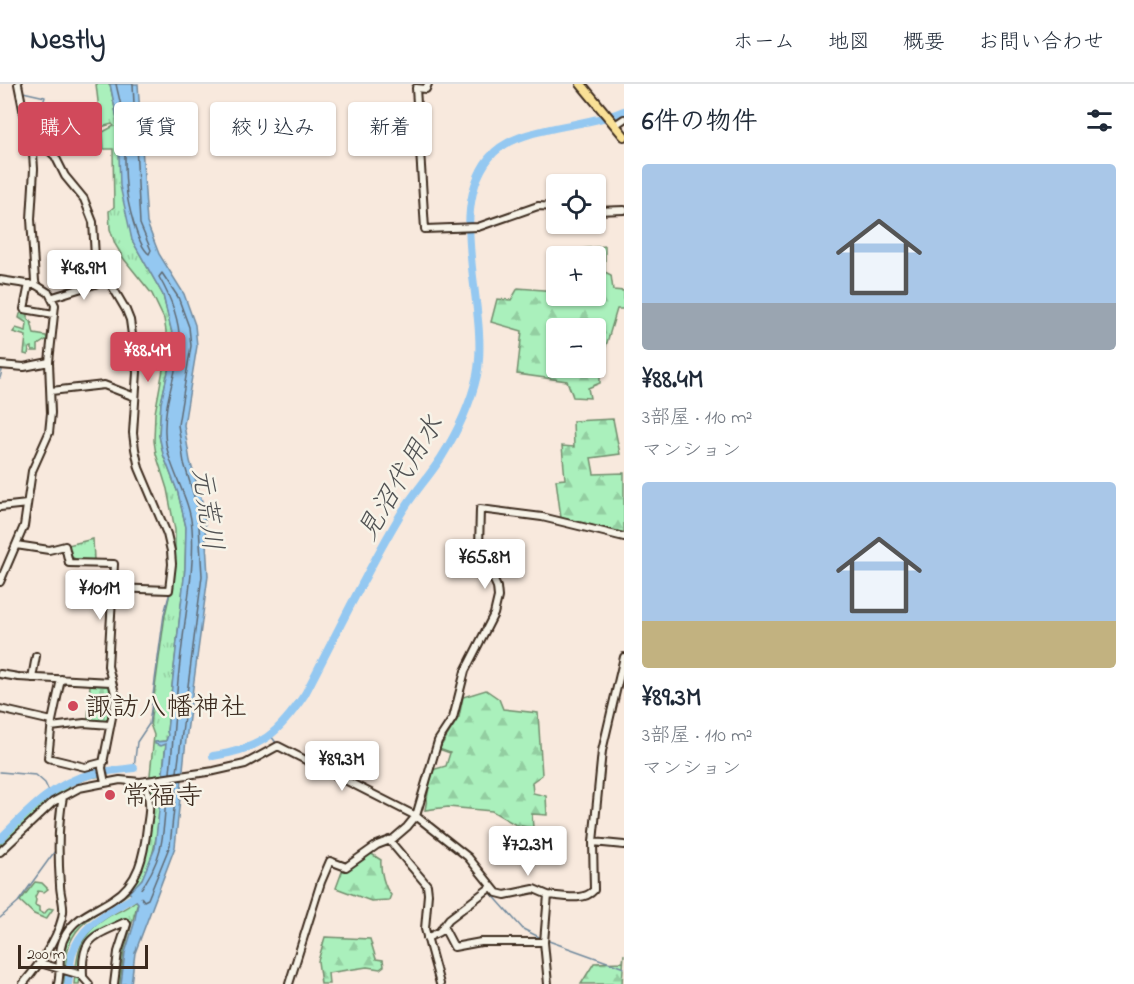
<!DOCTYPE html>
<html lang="ja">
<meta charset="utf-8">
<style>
body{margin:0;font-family:"Indie Flower","Klee One",sans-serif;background:#f6f6f7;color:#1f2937;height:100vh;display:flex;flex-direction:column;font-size:22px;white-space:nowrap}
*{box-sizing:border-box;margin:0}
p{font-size:20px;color:#747a83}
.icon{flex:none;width:33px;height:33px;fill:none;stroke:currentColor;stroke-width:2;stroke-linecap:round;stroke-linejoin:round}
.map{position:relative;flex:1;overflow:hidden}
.drawer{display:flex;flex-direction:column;background:#fff;width:510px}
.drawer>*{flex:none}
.top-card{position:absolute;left:18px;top:18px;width:516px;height:54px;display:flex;gap:12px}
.tools{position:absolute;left:546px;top:90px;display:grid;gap:12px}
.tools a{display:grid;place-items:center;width:60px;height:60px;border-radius:6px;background:#fff;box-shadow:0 2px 4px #0004;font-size:30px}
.scale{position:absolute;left:18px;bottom:15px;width:130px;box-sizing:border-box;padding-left:6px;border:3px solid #3b2a1e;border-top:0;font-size:16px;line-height:21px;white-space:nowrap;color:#3b2a1e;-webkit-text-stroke:4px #f7f3e8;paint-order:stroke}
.price{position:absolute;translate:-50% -51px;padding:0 14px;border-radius:6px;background:#fff;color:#222;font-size:20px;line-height:39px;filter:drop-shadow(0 2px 3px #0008)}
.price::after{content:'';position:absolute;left:50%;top:36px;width:18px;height:14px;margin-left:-9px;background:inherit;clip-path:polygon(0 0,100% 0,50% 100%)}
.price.active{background:#d1495b;color:#fff}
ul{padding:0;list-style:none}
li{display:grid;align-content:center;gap:12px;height:318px;padding:0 18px}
li span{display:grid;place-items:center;height:186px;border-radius:6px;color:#555}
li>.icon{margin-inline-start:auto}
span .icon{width:108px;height:108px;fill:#fffc;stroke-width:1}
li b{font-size:26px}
h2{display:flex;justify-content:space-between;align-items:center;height:72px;padding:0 18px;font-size:26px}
.chip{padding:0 21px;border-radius:6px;background:#fff;box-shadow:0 2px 4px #0004;font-size:21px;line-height:54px}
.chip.active{background:#d1495b;color:#fff}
header{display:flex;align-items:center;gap:36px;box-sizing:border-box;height:84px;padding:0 30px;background:#fff;border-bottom:2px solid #e0e1e3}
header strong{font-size:28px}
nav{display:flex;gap:33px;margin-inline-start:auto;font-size:21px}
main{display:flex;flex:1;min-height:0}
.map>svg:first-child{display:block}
</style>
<header>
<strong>Nestly</strong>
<nav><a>ホーム</a><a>地図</a><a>概要</a><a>お問い合わせ</a></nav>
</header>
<main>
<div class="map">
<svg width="624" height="900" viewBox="0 0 624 900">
<defs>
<pattern id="grass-tufts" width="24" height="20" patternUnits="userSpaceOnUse" patternTransform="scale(1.5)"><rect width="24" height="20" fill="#aaf0bc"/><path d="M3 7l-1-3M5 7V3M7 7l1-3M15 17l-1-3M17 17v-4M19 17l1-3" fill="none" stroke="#93cea1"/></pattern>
<pattern id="forest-firs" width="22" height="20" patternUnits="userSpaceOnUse" patternTransform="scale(1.5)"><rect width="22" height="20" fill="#aaf0bc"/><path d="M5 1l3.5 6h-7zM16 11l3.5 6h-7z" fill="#93cea1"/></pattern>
<pattern id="cemetery-stones" width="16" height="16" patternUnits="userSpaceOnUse" patternTransform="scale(1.5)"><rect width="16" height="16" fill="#aaf0bc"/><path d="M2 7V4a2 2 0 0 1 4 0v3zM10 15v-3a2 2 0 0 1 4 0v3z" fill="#93cea1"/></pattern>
</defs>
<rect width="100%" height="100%" fill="#f8e9dd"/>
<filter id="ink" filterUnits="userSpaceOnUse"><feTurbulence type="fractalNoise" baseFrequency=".0167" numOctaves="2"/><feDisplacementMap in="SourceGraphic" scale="12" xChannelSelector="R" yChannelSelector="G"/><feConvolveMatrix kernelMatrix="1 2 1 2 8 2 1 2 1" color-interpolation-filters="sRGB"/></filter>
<g filter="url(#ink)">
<path fill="url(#grass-tufts)" stroke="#728d6d" stroke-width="1.5" d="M 96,0 L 110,0 L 118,39 L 132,156 L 163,211 L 172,249 L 173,265 L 161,319 L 159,351 L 163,370 L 178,409 L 186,443 L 185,485 L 167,647 L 168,651 L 166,657 L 155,658 L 162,661 L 166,660 C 160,697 162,765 142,795 C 123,823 83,826 70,859 C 65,872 66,886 64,900 L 59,900 L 64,856 L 72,844 L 92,827 L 125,808 L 146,766 L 149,701 L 154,651 L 150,640 L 165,531 L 175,487 L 175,446 L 167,405 L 156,370 L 154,357 L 155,329 L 166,269 L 166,247 L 164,235 L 152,210 L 124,175 L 115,160 L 110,145 L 109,127 L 114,123 L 113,65 L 104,65 L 103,48 L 114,42 L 112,40 L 101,43 Z
M 93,455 L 94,476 C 76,476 73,480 68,461 Z
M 101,690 L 101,692 L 89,694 L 70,701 L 69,705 L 46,721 L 0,766 L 0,759 C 34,726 53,702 101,690 Z
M 135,817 L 138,818 L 124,868 L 120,900 L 115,900 L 119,869 L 127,837 L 88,857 L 79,900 L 74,900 C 77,870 78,851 106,834 C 116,828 127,825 135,817 Z"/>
<path fill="url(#forest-firs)" stroke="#728d6d" stroke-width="1.5" fill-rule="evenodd" d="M 605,162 L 605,188 L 611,191 L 613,206 L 624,207 L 624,225 L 617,225 L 600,282 L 600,299 L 588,304 L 590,314 L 573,313 L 567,297 L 517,290 L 522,247 L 491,238 L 497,215 L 511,216 L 518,204 L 556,207 L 556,212 L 596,212 L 596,172 L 562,172 L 563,167 ZM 556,244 L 596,244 L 596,284 L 556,284 Z
M 23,228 L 28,228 L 28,236 L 31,237 L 34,250 L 46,252 L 47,255 L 38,261 L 38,267 L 32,267 L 32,263 L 29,264 L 28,271 L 24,270 L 26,252 L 13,248 L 16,244 L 26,247 L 27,239 L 19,234 L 20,230 Z
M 613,335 L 620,370 L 591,374 L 594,390 L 624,389 L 624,449 L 561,434 L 556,396 L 565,395 L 562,362 L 574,363 L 573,337 Z
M 486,606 L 499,615 L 503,625 L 538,629 L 542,691 L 532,698 L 533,709 L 546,712 L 547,731 L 532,730 L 533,744 L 516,741 L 492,727 L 448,723 L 425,726 L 432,686 L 446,682 L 450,669 L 439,665 L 459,633 L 463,613 Z
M 370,769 L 381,776 C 380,786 384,803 391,811 L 389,816 L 371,817 L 336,804 L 343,785 Z
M 35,798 L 42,799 L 48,805 L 44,808 L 38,807 L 35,813 L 36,816 L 35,821 L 39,823 L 39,827 L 44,830 L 49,824 L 53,825 L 46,835 L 34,830 L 20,817 Z
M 325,853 L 370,855 L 376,875 L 383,876 L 384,882 L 380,885 L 367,883 L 328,889 L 329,900 L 321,900 L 318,877 Z
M 624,870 L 622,900 L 581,900 L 594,879 L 623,878 Z"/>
<path fill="url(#cemetery-stones)" stroke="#728d6d" stroke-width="1.5" d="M 90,601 L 110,602 L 113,617 L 109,639 L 88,638 Z"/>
<path fill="#94c8f1" stroke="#70899d" stroke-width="1.5" d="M 110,0 L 138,0 L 147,139 L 159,170 L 184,210 L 195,241 L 197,262 L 184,341 L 190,377 L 204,424 L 208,492 L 186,656 L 175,763 L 135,869 L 131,900 L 121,900 L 125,869 L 134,840 L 138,819 L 129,808 L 142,795 L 155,764 L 166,660 L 161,662 L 155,660 L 155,658 L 166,657 L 168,651 L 167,647 L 185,485 L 186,443 L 178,409 L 163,370 L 159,351 L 161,319 L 173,265 L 172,249 L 163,211 L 132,156 L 120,102 L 118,39 Z"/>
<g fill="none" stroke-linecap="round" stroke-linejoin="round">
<path stroke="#5f6972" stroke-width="1.5" d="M 116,0 C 119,14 123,27 124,41 C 126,61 124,82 126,101 C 127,118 137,161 149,170 L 151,166 L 140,140 L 133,0
M 170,689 C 174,647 176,605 182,562 C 186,524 195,483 192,444 C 190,411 165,380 165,348 C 164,319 175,294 179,267 C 182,242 171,214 159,193 L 162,189 L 178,213 L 189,243 L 191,262 L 178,341 L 184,379 L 198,425 L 202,492 L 177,688
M 167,699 C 163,743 167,772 138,809 L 144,817 L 148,815 L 170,761 L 177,697"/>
<path stroke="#70899d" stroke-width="1.5" d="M 22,0 L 23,8 L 45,13 L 41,26 L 58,51 L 47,60 L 49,63
M 89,120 L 94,132
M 0,285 L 2,286 L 0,294
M 271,652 L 277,660
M 134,684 L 137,658 L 149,640 L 164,530 L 170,508
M 0,688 L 36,691 L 45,699 L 52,714
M 378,716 L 411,734
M 473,783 L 488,804
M 490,808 L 523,845 L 541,854
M 0,834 L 18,818 L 55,767 L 57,722 L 54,718
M 546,856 L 624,884"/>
<path stroke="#94c8f1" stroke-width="4.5" d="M 213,672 C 261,665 279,649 305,610 L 399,432"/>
<path stroke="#94c8f1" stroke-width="8" d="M 213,672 C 261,665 279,649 305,610 C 336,551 365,490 399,433 C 411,412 428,394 441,374 C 456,350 471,319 477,291 C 490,226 445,130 489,74 C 514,41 587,44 624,27
M 0,755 C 27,728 53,699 92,690 C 105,687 120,686 134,684
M 68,900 C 70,891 69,881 72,871 C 81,838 113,827 140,809"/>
<defs>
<path id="minor" d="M 428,0 L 426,5 L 416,4 L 425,145 L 478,143 L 538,122 L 556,123
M 615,41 L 624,35
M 32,53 L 42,60 L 55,72 L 65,92 L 84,115 L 93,138 L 95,173 L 126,226 L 130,236 L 137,288 L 133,349 L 135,365 L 139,384 L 167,450 L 171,467 L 172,480 L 169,506 L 114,504
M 596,127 L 624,126
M 0,196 L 33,201
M 29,200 L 24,225 L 54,230
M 53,213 L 108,196
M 0,281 L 24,283 L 49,278
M 51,307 L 104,301 L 135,313
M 0,423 L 27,420
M 16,461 L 49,466 L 65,462 L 69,479 L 114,480 L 108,582 L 116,613 L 102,684 L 105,699
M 0,498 L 24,442 L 32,387 L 49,349 L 51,329 L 49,278 L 55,221 L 49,209 L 36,201 L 35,197 L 31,135 L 34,85 L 32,53 L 25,35 L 18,0
M 0,590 L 18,593 L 111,598
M 32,594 L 36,572
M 61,595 L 52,637 L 48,674 L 85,683 L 104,678
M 0,625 L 52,637
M 51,643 L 84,639 L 110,641
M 389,756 L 427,801 L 428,810 L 425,845 L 440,900
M 593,758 L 624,761
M 0,768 L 53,718 L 79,704 L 120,696 L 140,698 L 214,687 L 245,680 L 278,662 L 416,732 L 468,773 L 497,809 L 505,811 L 534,805 L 548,811
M 443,842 L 454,863 L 481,858 L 544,858
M 427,854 L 439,848 L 449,835 L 491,803
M 40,879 L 81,891 L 89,900
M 83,892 C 81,853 93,853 125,838 L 127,840 L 118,868 L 114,900
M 23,900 C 38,882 60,853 63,828 C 64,819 60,810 60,801 C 58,772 57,742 63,713
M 58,900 C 62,883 56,867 66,850 C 76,832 97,826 113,815 C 139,799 144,771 147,743 C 148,735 150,727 149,720 C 149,712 146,705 146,697
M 289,900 L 321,798 L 330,777 L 346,783 L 377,761 L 393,755 L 407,743 L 416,732 L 438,657 L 453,634 L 465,587 L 494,530 L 498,513 L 497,503 L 479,464 L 480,425 L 542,433 L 624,453
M 548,900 L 544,858 L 548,811 C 562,812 584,818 594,806 L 593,758 L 602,667 L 624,573"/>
<path id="major" d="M 581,0 L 624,52"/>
</defs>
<use href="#minor" stroke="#3b2a1e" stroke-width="10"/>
<use href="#major" stroke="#3b2a1e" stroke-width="12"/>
<use href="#minor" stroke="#f7f3e8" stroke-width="6"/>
<use href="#major" stroke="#f9e096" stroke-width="8"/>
</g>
</g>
<g fill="#d1495b" stroke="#f7f3e8" stroke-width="2">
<circle cx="73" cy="622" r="6"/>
<circle cx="110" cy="711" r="6"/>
</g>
<g text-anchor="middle" stroke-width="5" stroke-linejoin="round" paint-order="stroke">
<g font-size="27" fill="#3b2a1e" stroke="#f7f3e8" text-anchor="start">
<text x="85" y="631">諏訪八幡神社</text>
<text x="122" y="720">常福寺</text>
</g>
<g font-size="28" font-style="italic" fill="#515253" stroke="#f7f3e8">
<text transform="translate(399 393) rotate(-59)" y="10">見沼代用水</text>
<text transform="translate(209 425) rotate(82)" y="10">元荒川</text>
</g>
</g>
</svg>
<div class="tools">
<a><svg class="icon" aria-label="locate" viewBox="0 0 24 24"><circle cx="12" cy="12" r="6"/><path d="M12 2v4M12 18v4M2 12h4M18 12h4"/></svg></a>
<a>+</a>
<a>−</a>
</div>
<div class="scale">200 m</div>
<b class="price" style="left:84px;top:217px">¥48.9M</b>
<b class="price active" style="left:148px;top:299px">¥88.4M</b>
<b class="price" style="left:485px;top:506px">¥65.8M</b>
<b class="price" style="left:100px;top:537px">¥101M</b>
<b class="price" style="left:342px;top:708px">¥89.3M</b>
<b class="price" style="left:528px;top:793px">¥72.3M</b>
<div class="top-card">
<a class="chip active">購入</a>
<a class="chip">賃貸</a>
<a class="chip">絞り込み</a>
<a class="chip">新着</a>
</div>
</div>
<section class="drawer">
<h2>6件の物件<svg class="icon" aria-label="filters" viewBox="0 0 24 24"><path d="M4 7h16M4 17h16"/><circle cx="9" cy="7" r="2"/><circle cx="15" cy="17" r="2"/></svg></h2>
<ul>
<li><span style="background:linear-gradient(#a9c7e8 75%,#9aa5b1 0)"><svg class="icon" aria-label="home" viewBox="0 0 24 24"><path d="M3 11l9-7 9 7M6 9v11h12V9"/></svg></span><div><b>¥88.4M</b><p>3部屋 · 110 m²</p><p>マンション</p></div></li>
<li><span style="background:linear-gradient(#a9c7e8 75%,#c2b280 0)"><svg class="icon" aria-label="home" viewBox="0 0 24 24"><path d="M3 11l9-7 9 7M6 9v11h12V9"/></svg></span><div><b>¥89.3M</b><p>3部屋 · 110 m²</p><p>マンション</p></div></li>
</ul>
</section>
</main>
